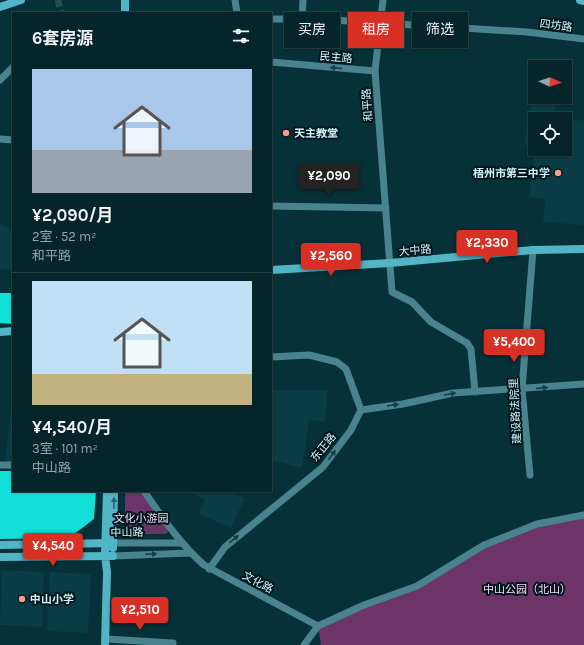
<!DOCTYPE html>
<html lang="zh">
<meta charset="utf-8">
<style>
body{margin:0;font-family:Karla,"Noto Sans SC",sans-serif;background:#0e2d32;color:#f1f3f6;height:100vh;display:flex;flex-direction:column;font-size:15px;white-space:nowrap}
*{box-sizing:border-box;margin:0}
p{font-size:13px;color:#97a5a8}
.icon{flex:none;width:22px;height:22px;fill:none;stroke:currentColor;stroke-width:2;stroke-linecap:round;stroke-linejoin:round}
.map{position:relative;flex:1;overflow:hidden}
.details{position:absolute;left:12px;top:12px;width:260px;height:480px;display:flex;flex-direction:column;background:#05252a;border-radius:0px;box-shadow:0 1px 3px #0004,0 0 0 1px #264247}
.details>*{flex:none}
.guide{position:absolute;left:284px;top:12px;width:240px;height:36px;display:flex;gap:8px}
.needle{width:26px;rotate:94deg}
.buttons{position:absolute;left:528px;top:60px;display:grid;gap:8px}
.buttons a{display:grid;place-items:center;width:44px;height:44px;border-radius:0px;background:#05252a;box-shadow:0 1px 3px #0004,0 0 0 1px #264247;font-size:20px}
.price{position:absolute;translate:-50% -34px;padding:0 9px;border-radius:4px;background:#d93025;color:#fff;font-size:13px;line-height:26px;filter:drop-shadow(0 1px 2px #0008)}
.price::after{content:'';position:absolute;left:50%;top:24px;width:12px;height:9px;margin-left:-6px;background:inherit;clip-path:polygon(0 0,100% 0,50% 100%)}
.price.current{background:#222;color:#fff}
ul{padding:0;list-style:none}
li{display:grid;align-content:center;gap:8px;height:212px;padding:0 20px}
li+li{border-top:1px solid #264247}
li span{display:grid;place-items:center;height:124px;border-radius:0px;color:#555}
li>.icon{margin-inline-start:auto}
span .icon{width:72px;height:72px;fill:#fffc;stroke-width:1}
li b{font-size:17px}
h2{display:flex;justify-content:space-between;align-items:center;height:48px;padding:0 20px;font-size:17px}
.pill{padding:0 14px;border-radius:0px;background:#05252a;box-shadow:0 1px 3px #0004,0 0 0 1px #264247;font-size:14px;line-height:36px}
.pill.current{background:#d93025;color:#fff}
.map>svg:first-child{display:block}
</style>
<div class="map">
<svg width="584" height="645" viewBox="0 0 584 645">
<rect width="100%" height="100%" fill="#073138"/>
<path fill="#093c44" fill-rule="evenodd" d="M 531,101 L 556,104 L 554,116 L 584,121 L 584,225 L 543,222 L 545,199 L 529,197 L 535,147 L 524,145 ZM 535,119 L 565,119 L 565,149 L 535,149 Z
M 0,225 L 13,229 L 13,270 L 0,269 Z
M 271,390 L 327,390 L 325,422 L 309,420 L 302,468 L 271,460 Z
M 10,415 L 13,415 L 13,464 L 5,464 Z
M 190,491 L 227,491 L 245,498 L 231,528 L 199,514 L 205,500 L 190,493 Z
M 2,570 L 44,572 L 42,627 L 0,625 Z
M 50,572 L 91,574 L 88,633 L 47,631 Z"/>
<path fill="#6c3467" d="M 125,491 L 141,491 L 169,529 L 168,532 L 166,534 L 134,534 L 128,533 L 125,527 Z
M 584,514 L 584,645 L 321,645 L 318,626 L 417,586 L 484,545 L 537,524 Z"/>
<path fill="#12dfd8" d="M 0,293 L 13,293 L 13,324 L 0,323 Z
M 0,471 L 13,471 L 13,491 L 96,491 L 94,519 L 69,538 L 0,539 Z"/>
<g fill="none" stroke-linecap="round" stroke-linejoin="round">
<path stroke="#254e55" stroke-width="7" stroke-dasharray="7 3.5" stroke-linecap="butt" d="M 58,0 L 61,13"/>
<path stroke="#49838e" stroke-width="7" d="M 235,0 L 237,13
M 383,0 L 375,71 L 392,292 L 412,302 L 431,322 L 467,343 L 471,349 L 475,392
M 271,19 L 316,19 L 527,32 L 584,39
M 302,19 L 303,0
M 271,62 L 375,71
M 0,80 L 13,67
M 0,139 L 13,140
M 271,206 L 386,208
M 271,357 L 309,355 L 337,362 L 346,369 L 361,410
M 361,410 L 403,404 L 453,393 L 584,384
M 0,465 L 13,465
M 530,475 L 522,389 L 533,250
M 144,491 C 162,517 180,544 204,565 L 318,626
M 113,543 L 182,543
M 113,556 L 190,553
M 209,569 L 225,547 L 323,467 L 351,430 L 361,410
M 106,639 L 173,643
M 304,645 L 318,626 L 364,605 L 417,586 L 484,545 L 537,524 L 584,515"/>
<path stroke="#52b5c6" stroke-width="8" d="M 125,0 L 125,13
M 580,0 L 584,1
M 0,7 L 21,0
M 271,270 L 390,263 L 533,250 L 584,249
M 0,332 L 13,331
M 0,545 L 113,543
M 113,548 L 114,491
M 0,557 L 113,556
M 105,645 L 107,572 L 105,556 L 107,491"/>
</g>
<defs><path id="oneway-solid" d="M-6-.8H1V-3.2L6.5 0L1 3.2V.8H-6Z"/></defs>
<g fill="#1a3d45">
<use href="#oneway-solid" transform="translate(336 68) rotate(-175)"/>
<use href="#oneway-solid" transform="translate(542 388) rotate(-5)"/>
<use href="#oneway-solid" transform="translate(450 394) rotate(-10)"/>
<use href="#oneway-solid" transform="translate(393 405) rotate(-9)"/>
<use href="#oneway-solid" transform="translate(332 455) rotate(-53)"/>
<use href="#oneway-solid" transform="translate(234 539) rotate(-39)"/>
<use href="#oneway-solid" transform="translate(151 554) rotate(-2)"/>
</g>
<use fill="#296672" href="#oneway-solid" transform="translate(114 503) rotate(-89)"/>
<g fill="#f59d8d" stroke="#00181d" stroke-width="1.5">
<circle cx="286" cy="133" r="4"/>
<circle cx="558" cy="173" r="4"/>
<circle cx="22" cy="599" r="4"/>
</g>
<g text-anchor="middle" stroke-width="4" stroke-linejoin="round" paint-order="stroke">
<g font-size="11" fill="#d0f4fa" stroke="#00181d">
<text transform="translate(556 25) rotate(7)" y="4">四坊路</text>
<text transform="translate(336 57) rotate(5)" y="4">民主路</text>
<text transform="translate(367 105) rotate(-94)" y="4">和平路</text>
<text transform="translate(415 250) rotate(-5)" y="4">大中路</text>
<text transform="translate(515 411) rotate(-93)" y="4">建设路法院里</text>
<text transform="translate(323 447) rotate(-51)" y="4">东正路</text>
<text transform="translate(127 532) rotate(-1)" y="4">中山路</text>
<text transform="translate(258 582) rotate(28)" y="4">文化路</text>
</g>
<g font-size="11" font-weight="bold" fill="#d0f4fa" stroke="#00181d" text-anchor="start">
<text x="294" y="137">天主教堂</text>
<text x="550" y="177" text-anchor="end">梧州市第三中学</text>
<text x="30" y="603">中山小学</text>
</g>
<g font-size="11" fill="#fcd1f6" stroke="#00181d">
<text x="141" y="522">文化小游园</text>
<text x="527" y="593">中山公园（北山）</text>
</g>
</g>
</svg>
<div class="buttons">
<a><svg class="needle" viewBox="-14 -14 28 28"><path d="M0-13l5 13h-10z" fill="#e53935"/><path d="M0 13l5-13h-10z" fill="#97a5a8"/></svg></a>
<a><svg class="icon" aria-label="locate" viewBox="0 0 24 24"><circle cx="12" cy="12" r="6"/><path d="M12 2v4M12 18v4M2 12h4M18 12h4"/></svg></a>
</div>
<b class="price current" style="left:329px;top:197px">¥2,090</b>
<b class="price" style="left:487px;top:264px">¥2,330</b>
<b class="price" style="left:331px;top:277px">¥2,560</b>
<b class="price" style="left:514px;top:363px">¥5,400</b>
<b class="price" style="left:53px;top:567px">¥4,540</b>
<b class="price" style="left:140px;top:631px">¥2,510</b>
<div class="guide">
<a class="pill">买房</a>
<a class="pill current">租房</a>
<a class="pill">筛选</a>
</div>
<section class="details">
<h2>6套房源<svg class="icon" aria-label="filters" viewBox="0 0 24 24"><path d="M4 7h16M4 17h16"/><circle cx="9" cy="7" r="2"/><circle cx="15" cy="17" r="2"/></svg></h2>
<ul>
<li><span style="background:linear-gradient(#a9c7e8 65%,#9aa5b1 0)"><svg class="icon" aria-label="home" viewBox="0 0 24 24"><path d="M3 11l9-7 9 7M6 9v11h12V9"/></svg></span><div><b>¥2,090/月</b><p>2室 · 52 m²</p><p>和平路</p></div></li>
<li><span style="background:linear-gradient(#bfe0f5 75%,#c2b280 0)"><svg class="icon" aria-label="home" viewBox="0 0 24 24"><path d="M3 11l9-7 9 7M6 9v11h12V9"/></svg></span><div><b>¥4,540/月</b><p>3室 · 101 m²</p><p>中山路</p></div></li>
</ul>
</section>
</div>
